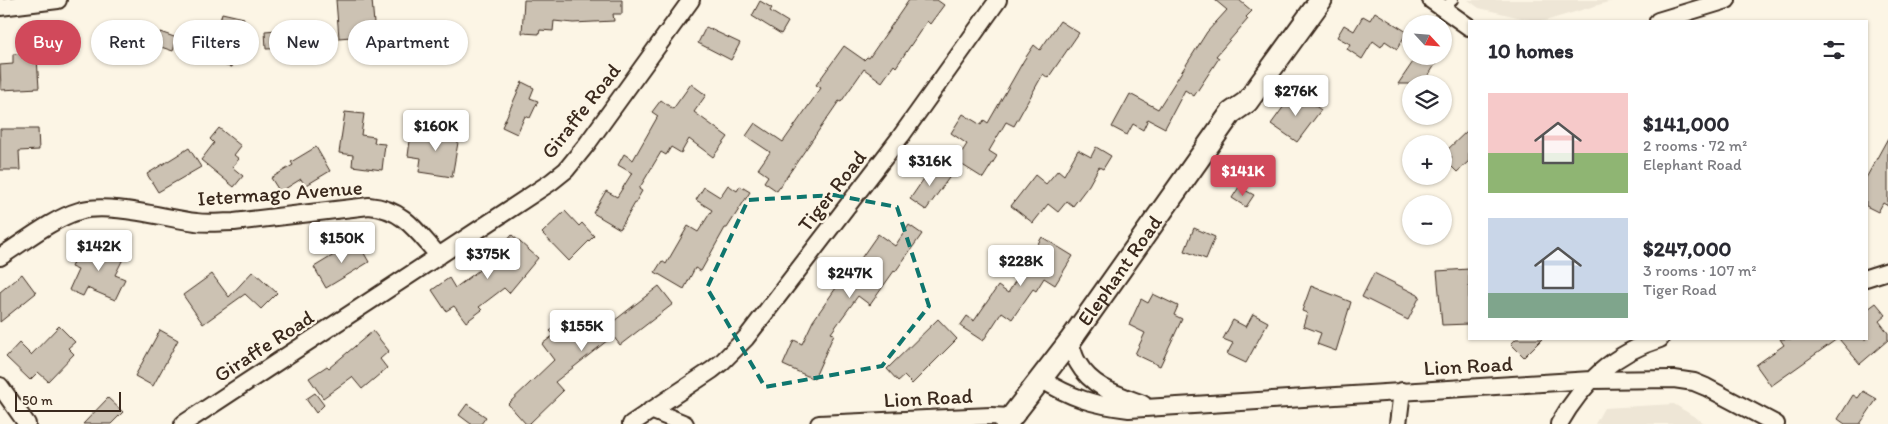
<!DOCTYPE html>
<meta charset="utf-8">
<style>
body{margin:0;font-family:Itim,sans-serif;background:#f7f7f7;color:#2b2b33;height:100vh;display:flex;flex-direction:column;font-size:19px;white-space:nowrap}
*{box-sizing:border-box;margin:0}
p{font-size:16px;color:#7c7c81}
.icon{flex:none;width:28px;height:28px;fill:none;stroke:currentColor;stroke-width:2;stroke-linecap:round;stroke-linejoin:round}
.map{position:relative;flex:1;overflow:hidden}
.panel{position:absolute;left:1468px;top:20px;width:400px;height:320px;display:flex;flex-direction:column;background:#fff;border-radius:0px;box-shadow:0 1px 4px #0004}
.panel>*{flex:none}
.hud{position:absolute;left:15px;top:20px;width:475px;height:45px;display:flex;gap:10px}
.needle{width:32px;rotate:116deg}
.buttons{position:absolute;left:1402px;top:15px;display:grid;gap:10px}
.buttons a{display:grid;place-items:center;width:50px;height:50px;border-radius:50%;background:#fff;box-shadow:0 1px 4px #0004;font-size:25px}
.scale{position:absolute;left:15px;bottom:12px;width:106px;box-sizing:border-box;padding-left:5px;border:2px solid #3b2a1e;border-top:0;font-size:14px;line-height:18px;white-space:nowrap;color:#3b2a1e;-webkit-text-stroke:4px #fcf5e5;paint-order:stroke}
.price{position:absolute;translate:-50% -42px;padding:0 11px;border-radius:5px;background:#fff;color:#222;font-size:16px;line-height:32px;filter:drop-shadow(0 1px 2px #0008)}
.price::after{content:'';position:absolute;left:50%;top:30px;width:15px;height:11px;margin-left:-8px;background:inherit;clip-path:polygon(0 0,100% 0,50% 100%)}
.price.selected{background:#d1495b;color:#fff}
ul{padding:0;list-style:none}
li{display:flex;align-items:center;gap:15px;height:125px;padding:0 20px}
li span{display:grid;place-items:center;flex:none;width:140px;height:100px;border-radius:0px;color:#555}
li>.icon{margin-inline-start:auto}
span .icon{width:60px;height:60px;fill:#fffc;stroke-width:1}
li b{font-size:21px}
h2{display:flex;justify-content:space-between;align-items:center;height:60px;padding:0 20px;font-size:21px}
.tag{padding:0 18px;border-radius:22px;background:#fff;box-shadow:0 1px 4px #0004;font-size:18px;line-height:45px}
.tag.selected{background:#d1495b;color:#fff}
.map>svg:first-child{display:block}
</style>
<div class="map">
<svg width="1888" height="424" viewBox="0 0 1888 424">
<rect width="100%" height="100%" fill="#fcf5e5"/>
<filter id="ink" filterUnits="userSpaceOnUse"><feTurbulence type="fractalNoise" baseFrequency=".02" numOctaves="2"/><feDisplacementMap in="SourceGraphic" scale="10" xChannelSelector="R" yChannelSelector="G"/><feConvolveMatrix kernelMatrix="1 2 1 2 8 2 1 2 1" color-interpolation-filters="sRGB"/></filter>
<g filter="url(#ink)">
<path fill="#eee6d6" d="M 1468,0 L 1615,0 L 1545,21 L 1534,21 L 1479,8 Z
M 1674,404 L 1706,424 L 1595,424 L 1604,408 Z"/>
<path fill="#ccc2b3" stroke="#3b2a1e" d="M 336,0 L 372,0 L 375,35 L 339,38 Z
M 524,0 L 622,0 L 622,14 L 613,14 L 614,21 L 573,23 L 554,21 L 553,31 L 540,30 L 539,34 L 522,33 Z
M 909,0 L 937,0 L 944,5 L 930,24 L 927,21 L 896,67 L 894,65 L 882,82 L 864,69 L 841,102 L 839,101 L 777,191 L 764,182 L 768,176 L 758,169 L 770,152 L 746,136 L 755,123 L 783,142 L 821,88 L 816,85 L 844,46 L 864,60 L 867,57 L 869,58 Z
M 1215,0 L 1239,0 L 1252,11 L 1246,17 L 1248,19 L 1216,56 L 1219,58 L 1194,96 L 1185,90 L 1165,128 L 1148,119 L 1143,130 L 1133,124 L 1127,135 L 1112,127 L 1130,94 L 1158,109 L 1207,32 L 1227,10 Z
M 760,1 L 772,8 L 770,11 L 788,22 L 781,34 L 752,16 Z
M 1375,12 L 1407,32 L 1397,49 L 1385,41 L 1381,47 L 1373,41 L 1362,59 L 1347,49 L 1350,44 L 1337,37 L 1344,25 L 1354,31 L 1363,16 L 1370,20 Z
M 222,13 L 244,18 L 231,67 L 210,62 Z
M 1060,21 L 1079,33 L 1048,78 L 1043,74 L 1014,126 L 1006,122 L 989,151 L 997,156 L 983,178 L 956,161 L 967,144 L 951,133 L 963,114 L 981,125 L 984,120 L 988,123 L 1024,60 L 1034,45 L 1040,50 Z
M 303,23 L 304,47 L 266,49 L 265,31 L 289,29 L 289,24 Z
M 706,27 L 740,43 L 731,60 L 698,43 Z
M 160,32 L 177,38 L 173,51 L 155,45 Z
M 36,43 L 39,88 L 1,90 L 0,65 L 13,64 L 13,54 L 24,53 L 23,44 Z
M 1417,56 L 1432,56 L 1438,60 L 1423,84 L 1398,84 Z
M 522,82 L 534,88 L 530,98 L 538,101 L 530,118 L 525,116 L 517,134 L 502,127 Z
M 691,84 L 706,95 L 694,112 L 728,137 L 713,157 L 689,139 L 681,153 L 671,147 L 666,155 L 661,152 L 639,189 L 642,191 L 620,229 L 593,213 L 606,191 L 617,197 L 632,173 L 618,165 L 624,154 L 633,160 L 658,116 L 652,112 L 661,100 L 673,109 Z
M 1295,91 L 1321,110 L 1297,142 L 1271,124 Z
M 345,112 L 364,114 L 361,135 L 375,137 L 374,143 L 385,144 L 382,170 L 352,166 L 353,155 L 339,153 Z
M 439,127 L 460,131 L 452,177 L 419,172 L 421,158 L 408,156 L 411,133 L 438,137 Z
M 219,128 L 241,146 L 234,155 L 239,159 L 232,167 L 243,176 L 234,187 L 201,160 L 214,143 L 210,139 Z
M 0,129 L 38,129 L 39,150 L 19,151 L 20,170 L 0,170 Z
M 1469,129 L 1469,161 L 1457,172 L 1447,162 L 1452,157 L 1446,151 Z
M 1888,138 L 1888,206 L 1883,203 L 1878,212 L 1866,206 L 1866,178 Z
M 316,147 L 330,171 L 305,186 L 301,179 L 280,192 L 271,178 L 293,165 L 291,162 Z
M 1096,147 L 1111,156 L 1103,169 L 1099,167 L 1089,185 L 1073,206 L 1067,201 L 1058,212 L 1048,204 L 1033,223 L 1011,206 L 1035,175 L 1046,184 L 1058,170 L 1064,175 L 1078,150 L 1091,157 Z
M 189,148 L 201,167 L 158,192 L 147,174 Z
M 934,164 L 951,175 L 926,210 L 910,199 Z
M 728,185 L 737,191 L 740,186 L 750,192 L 727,228 L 725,228 L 701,271 L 695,268 L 684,289 L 655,272 L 662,261 L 666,264 L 688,226 L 698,232 L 712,210 L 696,200 L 704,187 L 720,197 Z
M 1239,187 L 1254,195 L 1246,207 L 1232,198 Z
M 565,211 L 579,226 L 582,223 L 594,236 L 569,261 L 542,233 Z
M 909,225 L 922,234 L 895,272 L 894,271 L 870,305 L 858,296 L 831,333 L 834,334 L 814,379 L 783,365 L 794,340 L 802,344 L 813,321 L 854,262 L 857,264 L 878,234 L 895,246 Z
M 1194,228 L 1215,237 L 1206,259 L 1185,251 Z
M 512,235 L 538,258 L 509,293 L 504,288 L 479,307 L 482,310 L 466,322 L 454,306 L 446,311 L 432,290 L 449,278 L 455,288 L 486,265 Z
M 1042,237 L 1073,256 L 1055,285 L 1044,278 L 1036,291 L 1033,289 L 1012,319 L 1002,312 L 983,341 L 960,326 L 967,316 L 974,321 L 998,286 L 1008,293 Z
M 357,241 L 369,262 L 326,288 L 314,267 Z
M 108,242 L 127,251 L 115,275 L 125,279 L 115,300 L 87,288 L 83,296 L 69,290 L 78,270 L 71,267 L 79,248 L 101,258 Z
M 1469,269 L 1469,324 L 1442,325 L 1437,271 Z
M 253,271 L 277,293 L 261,309 L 245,294 L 203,324 L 183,295 L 212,274 L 229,297 Z
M 1374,273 L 1420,296 L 1408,320 L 1362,297 Z
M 22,274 L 36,293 L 0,322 L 0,292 Z
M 659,286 L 673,304 L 620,345 L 613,336 L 555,382 L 563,391 L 529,424 L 526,424 L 508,404 L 554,360 L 542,344 L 554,335 L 550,331 L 567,317 L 581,335 L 591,327 L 596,335 Z
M 1311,286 L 1351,302 L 1336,351 L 1317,344 L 1321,333 L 1303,326 L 1307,313 L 1302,311 Z
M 1153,294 L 1178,306 L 1174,315 L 1182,319 L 1160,366 L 1135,354 L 1145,333 L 1129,325 L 1141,299 L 1148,303 Z
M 1876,303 L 1886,315 L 1879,321 L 1888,333 L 1888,340 L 1860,364 L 1839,339 L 1866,339 L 1866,307 L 1868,309 Z
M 1253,314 L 1268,322 L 1246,363 L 1227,354 L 1233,343 L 1223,339 L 1233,320 L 1246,327 Z
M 938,319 L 957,339 L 912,384 L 904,376 L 898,381 L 887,369 Z
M 59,326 L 75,342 L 68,348 L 74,354 L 48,381 L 38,372 L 30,380 L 6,357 L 19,343 L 31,355 Z
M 160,330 L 178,340 L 153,386 L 135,376 Z
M 373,331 L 389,351 L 380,359 L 387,368 L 362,389 L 352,377 L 323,398 L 309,378 L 327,366 L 329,368 Z
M 1516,339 L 1542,339 L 1524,357 L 1511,344 Z
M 1780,339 L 1837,339 L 1771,386 L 1756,365 L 1784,345 Z
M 1863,391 L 1877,399 L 1860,424 L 1845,424 L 1838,419 L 1853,395 L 1858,398 Z
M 315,393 L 324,405 L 316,413 L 306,399 Z
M 108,398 L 123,412 L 111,424 L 83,424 Z
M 467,404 L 486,417 L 481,424 L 471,424 L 459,415 Z"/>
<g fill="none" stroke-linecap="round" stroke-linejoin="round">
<defs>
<path id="service" d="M 1442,9 L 1453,0"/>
<path id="minor" d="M 1431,0 L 1469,27
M 0,7 L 58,0
M 1658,21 L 1727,0
M 0,257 C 24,242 52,219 79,211 C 108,202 164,218 196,222 C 208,224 221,222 234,222 L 369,206 C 404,209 417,232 439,256
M 1866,278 L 1888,271
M 1070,341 C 1072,348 1074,357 1078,363 C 1092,388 1119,395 1143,404
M 1041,379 C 1071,398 1094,405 1129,409 L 1591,380 L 1674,379 L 1694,382 L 1706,387 L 1776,424
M 0,386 L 27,424
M 651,410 L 685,424
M 183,424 L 551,182 L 566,170 L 587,144 L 691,0
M 631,424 L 712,370 L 722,362 L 746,338 L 901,136 L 998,0
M 819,424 L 991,416 L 1010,417
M 1398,424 L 1402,391
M 1559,424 C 1583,382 1614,353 1660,339"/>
<g id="tertiary">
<path id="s1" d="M 1006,424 L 1070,341 L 1231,113 L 1247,102 L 1321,0"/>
</g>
</defs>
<use href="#service" stroke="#3b2a1e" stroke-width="12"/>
<use href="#minor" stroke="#3b2a1e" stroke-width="20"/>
<use href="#tertiary" stroke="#3b2a1e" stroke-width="25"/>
<use href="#service" stroke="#fcf5e5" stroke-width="9"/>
<use href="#minor" stroke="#fcf5e5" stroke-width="16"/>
<use href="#tertiary" stroke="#fcf5e5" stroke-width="21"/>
</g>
</g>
<path fill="none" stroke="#0f766e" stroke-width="4" stroke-dasharray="10 6" stroke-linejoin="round" d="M 834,195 L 897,207 L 929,306 L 882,366 L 765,387 L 707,288 L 748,200 Z"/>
<g text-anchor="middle" stroke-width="5" stroke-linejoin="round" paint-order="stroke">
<g font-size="21" fill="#3b2a1e" stroke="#fcf5e5">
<text transform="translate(581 111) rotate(-52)" y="7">Giraffe Road</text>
<text transform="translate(832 191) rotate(-52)" y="7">Tiger Road</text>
<text transform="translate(280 193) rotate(-4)" y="7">Ietermago Avenue</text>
<text dy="7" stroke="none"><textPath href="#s1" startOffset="191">Elephant Road</textPath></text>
<text transform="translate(264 346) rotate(-33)" y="7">Giraffe Road</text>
<text transform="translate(1468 366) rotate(-3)" y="7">Lion Road</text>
<text transform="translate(928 398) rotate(-3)" y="7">Lion Road</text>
</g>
</g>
</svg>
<div class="buttons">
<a><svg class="needle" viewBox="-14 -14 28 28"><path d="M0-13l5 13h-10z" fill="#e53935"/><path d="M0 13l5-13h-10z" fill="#7c7c81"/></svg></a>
<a><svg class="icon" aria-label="layers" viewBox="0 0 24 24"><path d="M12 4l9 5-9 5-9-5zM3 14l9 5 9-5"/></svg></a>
<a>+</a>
<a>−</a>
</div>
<div class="scale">50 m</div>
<b class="price" style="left:1296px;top:117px">$276K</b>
<b class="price" style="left:436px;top:152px">$160K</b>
<b class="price" style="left:930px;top:187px">$316K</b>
<b class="price selected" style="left:1243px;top:197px">$141K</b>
<b class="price" style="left:342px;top:264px">$150K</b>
<b class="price" style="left:99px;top:272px">$142K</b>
<b class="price" style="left:488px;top:280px">$375K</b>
<b class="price" style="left:1021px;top:287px">$228K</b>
<b class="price" style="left:850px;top:299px">$247K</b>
<b class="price" style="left:582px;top:352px">$155K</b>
<div class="hud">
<a class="tag selected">Buy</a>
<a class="tag">Rent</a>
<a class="tag">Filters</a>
<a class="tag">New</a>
<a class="tag">Apartment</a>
</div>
<section class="panel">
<h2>10 homes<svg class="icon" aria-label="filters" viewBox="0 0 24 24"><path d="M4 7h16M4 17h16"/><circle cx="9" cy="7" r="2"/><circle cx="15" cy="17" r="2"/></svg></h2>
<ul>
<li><span style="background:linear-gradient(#f6c9c9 60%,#8fb573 0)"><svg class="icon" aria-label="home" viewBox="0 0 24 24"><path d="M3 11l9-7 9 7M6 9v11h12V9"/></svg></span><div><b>$141,000</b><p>2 rooms · 72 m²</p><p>Elephant Road</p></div></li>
<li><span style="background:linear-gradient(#c9d6e8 75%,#7fa58c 0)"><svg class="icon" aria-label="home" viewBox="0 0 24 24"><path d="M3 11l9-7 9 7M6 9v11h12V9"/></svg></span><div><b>$247,000</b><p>3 rooms · 107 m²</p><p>Tiger Road</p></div></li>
</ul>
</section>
</div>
